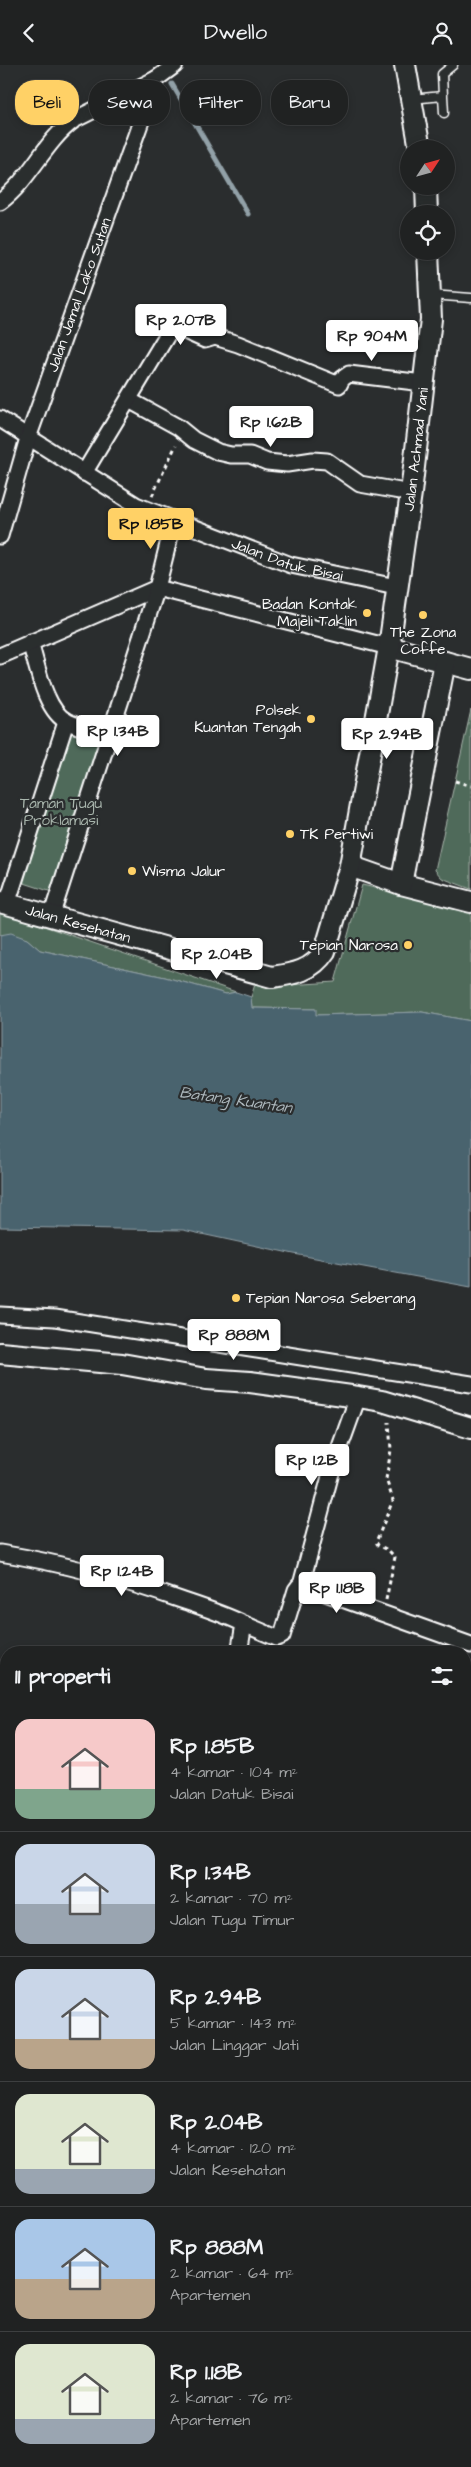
<!DOCTYPE html>
<html lang="id">
<meta charset="utf-8">
<style>
body{margin:0;font-family:"Architects Daughter",sans-serif;background:#2d2f2f;color:#f1f3f6;height:100vh;display:flex;flex-direction:column;font-size:19px;white-space:nowrap}
*{box-sizing:border-box;margin:0}
p{font-size:16px;color:#a2a4a5}
.icon{flex:none;width:28px;height:28px;fill:none;stroke:currentColor;stroke-width:2;stroke-linecap:round;stroke-linejoin:round}
.map{position:relative;flex:1;overflow:hidden}
.details{position:absolute;left:0px;top:1581px;width:471px;height:821px;display:flex;flex-direction:column;background:#202222;border-radius:20px 20px 0 0;box-shadow:0 2px 8px #0003,0 0 0 1px #3d3f40}
.details>*{flex:none}
.guide{position:absolute;left:15px;top:15px;width:441px;height:45px;display:flex;gap:10px}
.needle{width:32px;rotate:54deg}
.fabs{position:absolute;left:400px;top:75px;display:grid;gap:10px}
.fabs a{display:grid;place-items:center;width:55px;height:55px;border-radius:50%;background:#202222;box-shadow:0 2px 8px #0003,0 0 0 1px #3d3f40;font-size:25px}
.price{position:absolute;translate:-50% -42px;padding:0 11px;border-radius:5px;background:#fff;color:#222;font-size:16px;line-height:32px;filter:drop-shadow(0 1px 2px #0008)}
.price::after{content:'';position:absolute;left:50%;top:30px;width:15px;height:11px;margin-left:-8px;background:inherit;clip-path:polygon(0 0,100% 0,50% 100%)}
.price.selected{background:#ffd166;color:#111}
ul{padding:0;list-style:none}
li{display:flex;align-items:center;gap:15px;height:125px;padding:0 15px}
li+li{border-top:1px solid #3d3f40}
li span{display:grid;place-items:center;flex:none;width:140px;height:100px;border-radius:15px;color:#555}
li>.icon{margin-inline-start:auto}
span .icon{width:60px;height:60px;fill:#fffc;stroke-width:1}
li b{font-size:21px}
h2{display:flex;justify-content:space-between;align-items:center;height:60px;padding:0 15px;font-size:21px}
.pill{padding:0 18px;border-radius:20px;background:#202222;box-shadow:0 2px 8px #0003,0 0 0 1px #3d3f40;font-size:18px;line-height:45px}
.pill.selected{background:#ffd166;color:#111}
header{display:flex;justify-content:space-between;align-items:center;height:65px;padding:0 15px;background:#202222;font-size:22px;font-weight:600}
.map>svg:first-child{display:block}
</style>
<header><svg class="icon" aria-label="back" viewBox="0 0 24 24"><path d="M15 5l-7 7 7 7"/></svg>Dwello<svg class="icon" aria-label="person" viewBox="0 0 24 24"><circle cx="12" cy="8" r="4"/><path d="M4 21q1-7 8-7t8 7"/></svg></header>
<div class="map">
<svg width="471" height="2402" viewBox="0 0 471 2402">
<rect width="100%" height="100%" fill="#2a2d2e"/>
<filter id="ink" filterUnits="userSpaceOnUse"><feTurbulence type="fractalNoise" baseFrequency=".02" numOctaves="2"/><feDisplacementMap in="SourceGraphic" scale="10" xChannelSelector="R" yChannelSelector="G"/><feConvolveMatrix kernelMatrix="1 2 1 2 8 2 1 2 1" color-interpolation-filters="sRGB"/></filter>
<g filter="url(#ink)">
<path fill="#506b5a" stroke="#a8b5ac" d="M 471,645 L 471,824 L 442,813 L 435,805 Z
M 67,665 L 104,677 L 55,828 L 18,816 Z
M 362,820 L 471,845 L 471,956 L 422,947 L 315,950 L 315,944 L 252,943 L 251,932 L 256,916 L 289,920 L 335,917 Z
M 0,846 L 236,927 L 226,929 L 165,912 L 40,885 L 27,874 L 0,870 Z
M 465,1736 L 471,1738 L 471,1927 L 465,1924 Z
M 0,1927 L 6,1929 L 6,2051 L 0,2046 Z"/>
<path fill="#4a636e" stroke="#92a1a8" d="M 11,868 L 27,874 L 40,885 L 165,912 L 226,929 L 236,927 L 251,932 L 252,943 L 316,944 L 316,950 L 422,947 L 471,956 L 471,1222 L 294,1189 L 183,1165 L 0,1162 L 0,870 Z"/>
<g fill="none" stroke-linecap="round" stroke-linejoin="round">
<path stroke="#92a1a8" stroke-width="5" d="M 172,19 L 248,149"/>
<defs>
<path id="lane" d="M 443,31 L 444,48
M 411,34 L 443,31 L 442,9 L 453,0
M 431,230 L 471,233"/>
<g id="street">
<path d="M 0,137 C 30,115 44,77 74,55 L 156,14"/>
<path d="M 129,335 L 178,362 L 194,375 L 218,387 L 231,390 L 250,390 L 267,397 L 287,399 L 313,395 L 327,396 L 360,419 L 411,428"/>
<path id="s1" d="M 0,354 L 136,440 L 291,500 L 396,522"/>
<path d="M 84,408 L 172,262 L 176,262 L 205,275 L 215,272 L 238,279 L 339,320 L 342,314 L 349,309 L 423,318"/>
<path id="s2" d="M 0,471 L 28,373 L 156,14 L 175,0"/>
<path d="M 30,577 C 37,600 45,647 68,657 C 81,663 96,666 109,671"/>
<path d="M 0,591 L 157,523 L 389,582"/>
<path d="M 7,839 L 66,657"/>
<path d="M 51,852 L 157,523 L 174,455"/>
<path d="M 0,1250 L 55,1253 L 471,1319"/>
<path d="M 0,1488 C 61,1498 122,1514 181,1535 C 202,1542 224,1549 244,1559 L 239,1588"/>
<path d="M 301,1520 L 332,1404 L 358,1332"/>
<path d="M 244,1559 L 277,1573 L 282,1571 L 296,1525 L 299,1521 L 303,1520 L 471,1580"/>
<path d="M 0,2132 L 6,2132"/>
<path d="M 465,2184 L 471,2186"/>
</g>
<g id="secondary">
<path d="M 405,0 L 420,84"/>
<path d="M 426,121 L 427,149"/>
<path d="M 389,582 L 471,604"/>
<path d="M 350,801 L 401,819 L 471,837"/>
<path d="M 401,819 L 445,597"/>
<path id="s3" d="M 0,837 L 272,912 C 294,909 312,906 325,886 L 350,801 L 389,582 L 411,428 L 431,254 L 428,186"/>
<path d="M 0,1288 L 122,1299 L 206,1314 L 250,1317 L 358,1332 L 382,1336 L 471,1363"/>
</g>
</defs>
<use href="#lane" stroke="#fff" stroke-width="11"/>
<use href="#street" stroke="#fff" stroke-width="19"/>
<use href="#secondary" stroke="#fff" stroke-width="24"/>
<path stroke="#fff" stroke-width="3" stroke-dasharray="4 4" stroke-linecap="butt" d="M 152,431 L 176,380
M 455,716 L 471,721
M 386,1535 L 395,1492 L 388,1485 L 378,1480 L 376,1477 L 393,1435 L 386,1414 L 391,1385 L 389,1357"/>
<use href="#lane" stroke="#2a2d2e" stroke-width="8"/>
<use href="#street" stroke="#2a2d2e" stroke-width="15"/>
<use href="#secondary" stroke="#2a2d2e" stroke-width="20"/>
</g>
</g>
<g fill="#ffd166" stroke="#2a2d2e" stroke-width="2">
<circle cx="367" cy="548" r="5"/>
<circle cx="423" cy="550" r="5"/>
<circle cx="311" cy="654" r="5"/>
<circle cx="290" cy="769" r="5"/>
<circle cx="132" cy="806" r="5"/>
<circle cx="408" cy="880" r="5"/>
<circle cx="236" cy="1233" r="5"/>
</g>
<g text-anchor="middle" stroke-width="4.5" stroke-linejoin="round" paint-order="stroke">
<g font-size="15" fill="#fff" stroke="#2a2d2e">
<text dy="5" stroke="none"><textPath href="#s2" startOffset="254">Jalan Jamal Lako Sutan</textPath></text>
<text dy="5" stroke="none"><textPath href="#s3" startOffset="854">Jalan Achmad Yani</textPath></text>
<text dy="5" stroke="none"><textPath href="#s1" startOffset="322">Jalan Datuk Bisai</textPath></text>
<text dy="5" stroke="none"><textPath href="#s3" startOffset="81">Jalan Kesehatan</textPath></text>
</g>
<g font-size="15" fill="#fff" stroke="#2a2d2e" text-anchor="end">
<text x="357" y="544">Badan Kontak<tspan x="357" dy="17">Majeli Taklin</tspan></text>
<text x="423" y="572" text-anchor="middle">The Zona<tspan x="423" dy="17">Coffe</tspan></text>
<text x="301" y="650">Polsek<tspan x="301" dy="17">Kuantan Tengah</tspan></text>
<text x="300" y="774" text-anchor="start">TK Pertiwi</text>
<text x="142" y="811" text-anchor="start">Wisma Jalur</text>
<text x="398" y="885">Tepian Narosa</text>
<text x="246" y="1238" text-anchor="start">Tepian Narosa Seberang</text>
</g>
<g font-size="15" fill="#a8b5ac" stroke="#2a2d2e">
<text x="61" y="743">Taman Tugu<tspan x="61" dy="17">Proklamasi</tspan></text>
</g>
<g font-size="16" font-style="italic" fill="#aeb9be" stroke="#2a2d2e">
<text transform="translate(236 1034) rotate(8)" y="6">Batang Kuantan</text>
</g>
</g>
</svg>
<div class="fabs">
<a><svg class="needle" viewBox="-14 -14 28 28"><path d="M0-13l5 13h-10z" fill="#e53935"/><path d="M0 13l5-13h-10z" fill="#a2a4a5"/></svg></a>
<a><svg class="icon" aria-label="locate" viewBox="0 0 24 24"><circle cx="12" cy="12" r="6"/><path d="M12 2v4M12 18v4M2 12h4M18 12h4"/></svg></a>
</div>
<b class="price" style="left:181px;top:281px">Rp 2.07B</b>
<b class="price" style="left:372px;top:297px">Rp 904M</b>
<b class="price" style="left:271px;top:383px">Rp 1.62B</b>
<b class="price selected" style="left:151px;top:485px">Rp 1.85B</b>
<b class="price" style="left:118px;top:692px">Rp 1.34B</b>
<b class="price" style="left:387px;top:695px">Rp 2.94B</b>
<b class="price" style="left:217px;top:915px">Rp 2.04B</b>
<b class="price" style="left:234px;top:1296px">Rp 888M</b>
<b class="price" style="left:312px;top:1421px">Rp 1.2B</b>
<b class="price" style="left:122px;top:1532px">Rp 1.24B</b>
<b class="price" style="left:337px;top:1549px">Rp 1.18B</b>
<div class="guide">
<a class="pill selected">Beli</a>
<a class="pill">Sewa</a>
<a class="pill">Filter</a>
<a class="pill">Baru</a>
</div>
<section class="details">
<h2>11 properti<svg class="icon" aria-label="filters" viewBox="0 0 24 24"><path d="M4 7h16M4 17h16"/><circle cx="9" cy="7" r="2"/><circle cx="15" cy="17" r="2"/></svg></h2>
<ul>
<li><span style="background:linear-gradient(#f6c9c9 70%,#7fa58c 0)"><svg class="icon" aria-label="home" viewBox="0 0 24 24"><path d="M3 11l9-7 9 7M6 9v11h12V9"/></svg></span><div><b>Rp 1.85B</b><p>4 kamar · 104 m²</p><p>Jalan Datuk Bisai</p></div></li>
<li><span style="background:linear-gradient(#c9d6e8 60%,#9aa5b1 0)"><svg class="icon" aria-label="home" viewBox="0 0 24 24"><path d="M3 11l9-7 9 7M6 9v11h12V9"/></svg></span><div><b>Rp 1.34B</b><p>2 kamar · 70 m²</p><p>Jalan Tugu Timur</p></div></li>
<li><span style="background:linear-gradient(#c9d6e8 70%,#b9a48a 0)"><svg class="icon" aria-label="home" viewBox="0 0 24 24"><path d="M3 11l9-7 9 7M6 9v11h12V9"/></svg></span><div><b>Rp 2.94B</b><p>5 kamar · 143 m²</p><p>Jalan Linggar Jati</p></div></li>
<li><span style="background:linear-gradient(#dfe7d0 75%,#9aa5b1 0)"><svg class="icon" aria-label="home" viewBox="0 0 24 24"><path d="M3 11l9-7 9 7M6 9v11h12V9"/></svg></span><div><b>Rp 2.04B</b><p>4 kamar · 120 m²</p><p>Jalan Kesehatan</p></div></li>
<li><span style="background:linear-gradient(#a9c7e8 60%,#b9a48a 0)"><svg class="icon" aria-label="home" viewBox="0 0 24 24"><path d="M3 11l9-7 9 7M6 9v11h12V9"/></svg></span><div><b>Rp 888M</b><p>2 kamar · 64 m²</p><p>Apartemen</p></div></li>
<li><span style="background:linear-gradient(#dfe7d0 75%,#9aa5b1 0)"><svg class="icon" aria-label="home" viewBox="0 0 24 24"><path d="M3 11l9-7 9 7M6 9v11h12V9"/></svg></span><div><b>Rp 1.18B</b><p>2 kamar · 76 m²</p><p>Apartemen</p></div></li>
</ul>
</section>
</div>
